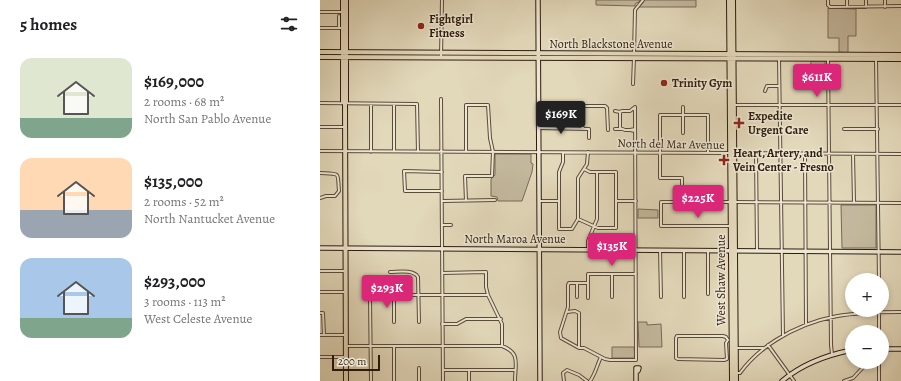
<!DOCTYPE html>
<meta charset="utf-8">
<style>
body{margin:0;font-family:Alegreya,serif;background:#f6f6f6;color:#202124;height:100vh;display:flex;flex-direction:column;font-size:15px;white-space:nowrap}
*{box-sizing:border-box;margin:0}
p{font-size:13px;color:#757577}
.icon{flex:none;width:22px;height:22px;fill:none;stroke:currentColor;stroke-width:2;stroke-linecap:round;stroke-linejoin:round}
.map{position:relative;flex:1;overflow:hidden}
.sheet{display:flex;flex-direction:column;background:#fff;width:320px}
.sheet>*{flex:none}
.buttons{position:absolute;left:525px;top:273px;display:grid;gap:8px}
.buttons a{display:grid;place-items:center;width:44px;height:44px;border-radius:50%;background:#fff;box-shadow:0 2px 6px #0003;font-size:20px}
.scale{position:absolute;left:12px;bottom:10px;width:48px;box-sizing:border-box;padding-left:4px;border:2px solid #2e1c0e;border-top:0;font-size:11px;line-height:14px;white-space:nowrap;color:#2e1c0e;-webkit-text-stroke:3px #ece6d2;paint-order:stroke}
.price{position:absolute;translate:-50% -34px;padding:0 9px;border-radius:4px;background:#db2777;color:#fff;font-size:13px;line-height:26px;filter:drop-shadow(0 1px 2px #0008)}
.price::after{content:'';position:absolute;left:50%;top:24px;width:12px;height:9px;margin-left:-6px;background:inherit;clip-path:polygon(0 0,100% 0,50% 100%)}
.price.on{background:#222;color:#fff}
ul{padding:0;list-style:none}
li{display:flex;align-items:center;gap:12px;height:100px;padding:0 20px}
li span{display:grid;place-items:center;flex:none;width:112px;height:80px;border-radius:12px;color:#555}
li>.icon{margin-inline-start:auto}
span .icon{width:48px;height:48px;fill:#fffc;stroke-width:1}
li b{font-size:17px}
h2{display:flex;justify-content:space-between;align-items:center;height:48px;padding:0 20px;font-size:17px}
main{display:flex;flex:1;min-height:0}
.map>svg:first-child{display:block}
</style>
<main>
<section class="sheet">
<h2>5 homes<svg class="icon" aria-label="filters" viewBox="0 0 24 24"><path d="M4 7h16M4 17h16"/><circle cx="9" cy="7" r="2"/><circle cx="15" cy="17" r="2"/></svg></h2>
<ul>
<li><span style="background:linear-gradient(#dfe7d0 75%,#7fa58c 0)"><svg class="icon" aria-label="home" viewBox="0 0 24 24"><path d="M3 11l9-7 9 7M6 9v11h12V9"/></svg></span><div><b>$169,000</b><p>2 rooms · 68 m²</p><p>North San Pablo Avenue</p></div></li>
<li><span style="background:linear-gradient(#ffd9b3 65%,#9aa5b1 0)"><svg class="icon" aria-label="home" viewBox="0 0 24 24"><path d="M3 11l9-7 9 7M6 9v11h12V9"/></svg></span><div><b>$135,000</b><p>2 rooms · 52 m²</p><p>North Nantucket Avenue</p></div></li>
<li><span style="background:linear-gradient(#a9c7e8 75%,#7fa58c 0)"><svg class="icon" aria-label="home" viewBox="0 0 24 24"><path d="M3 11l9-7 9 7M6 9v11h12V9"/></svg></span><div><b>$293,000</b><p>3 rooms · 113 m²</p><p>West Celeste Avenue</p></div></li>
</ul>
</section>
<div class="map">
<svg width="581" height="381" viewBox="0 0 581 381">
<rect width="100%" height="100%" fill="#e2d8ba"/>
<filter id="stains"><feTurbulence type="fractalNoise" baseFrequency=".005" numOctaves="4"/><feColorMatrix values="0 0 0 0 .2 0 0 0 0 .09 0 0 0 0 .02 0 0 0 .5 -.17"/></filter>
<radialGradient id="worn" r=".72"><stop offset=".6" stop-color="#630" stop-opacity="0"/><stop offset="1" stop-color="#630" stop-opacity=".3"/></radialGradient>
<path fill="#c3b89d" stroke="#786a56" d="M 276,0 L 320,0 L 320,1 L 315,4 L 315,6 L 276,5 Z
M 324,0 L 376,0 L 376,7 L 317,7 L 322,4 Z
M 508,8 L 536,9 L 536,36 L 528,36 L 528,53 L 519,52 L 519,38 L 508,38 Z
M 491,61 L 505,61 L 506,81 L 489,81 Z
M 175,154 L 211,154 L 211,163 L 213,164 L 212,172 L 202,201 L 178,201 L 177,197 L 171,196 L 171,179 L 175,175 Z
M 521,205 L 556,205 L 556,248 L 522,248 Z
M 318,209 L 338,210 L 338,218 L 318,218 Z
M 318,322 L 327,322 L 327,325 L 341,324 L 342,347 L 319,347 Z
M 292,347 L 314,347 L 315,358 L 292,358 Z"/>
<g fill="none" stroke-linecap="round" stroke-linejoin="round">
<defs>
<path id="street" d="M 508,0 L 508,5 L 510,7 L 581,6
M 527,0 L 527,7
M 546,0 L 546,7
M 565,0 L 565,7
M 0,12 L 23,12
M 19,16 L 19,28
M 0,28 L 23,28
M 314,54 L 315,10 L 323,0
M 121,57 L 122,0
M 459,59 L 463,336
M 508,59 L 511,345 L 512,354
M 556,59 L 559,280
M 313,84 L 314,58
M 445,91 L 447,86 L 459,86
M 121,99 L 123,381
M 0,103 L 97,104 L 98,152
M 51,104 L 51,152
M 74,104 L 74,151
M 414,105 L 581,105
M 363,107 L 363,133
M 295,111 L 300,112
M 0,127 L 25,127
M 219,128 L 269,129 L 269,138
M 263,128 L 260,124 L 260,106 L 285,106 L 287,108 L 288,130
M 295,129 L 301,129
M 315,129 L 310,130 L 315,131
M 524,129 L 558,129
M 310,130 L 305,130 L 300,128 L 300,112 L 302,111 L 310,111 L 315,107
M 0,151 L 410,153
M 243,153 L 243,162 L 239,172 L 239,229 L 252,229 L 258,219 L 258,178 L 267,164 L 268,152
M 414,153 L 581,154
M 436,153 L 437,250
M 485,154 L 486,324
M 533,154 L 534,202
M 122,172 L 84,171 L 85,191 L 122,191
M 0,173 C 22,174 17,172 19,191 L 15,196 L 6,196 L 0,198
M 123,201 L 175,200
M 146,201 L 145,176 L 172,176 L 173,152 L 170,138 L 168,105 L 146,105 L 146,152
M 219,201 L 239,201
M 296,201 L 316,201
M 362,202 L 362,178 L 340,178 L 340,115 L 388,115 L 388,153
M 410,202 L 341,202 L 341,226 L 411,226
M 415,202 L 581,203
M 258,219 L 278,228 L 296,228 L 296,172 L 270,172 L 264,169
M 122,225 L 131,225
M 268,249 L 268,241 L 277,219 L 277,172
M 340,250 L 341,297
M 364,250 L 364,297
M 0,271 L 25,271
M 70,272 C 78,272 93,269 98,277 L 99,322
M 122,273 L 166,272 L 166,287 L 168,295 L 182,324 L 182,346
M 292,274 L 292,297
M 257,283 L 249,283 L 248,285 L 248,307 L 240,332 L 241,338 L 259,348 L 264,348 L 285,359 L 290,360 L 316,360 L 315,107
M 268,283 L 268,298
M 0,292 L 26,292
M 388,294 L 388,252
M 74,295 L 74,322
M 257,297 L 257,283 L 268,283 L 268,274 L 316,274
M 559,310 L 559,332
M 247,312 L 255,311 L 259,313 L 259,348
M 0,313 L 3,313 L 4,335
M 122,324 L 137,324 L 146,319 L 181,319
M 0,335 L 26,335
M 357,336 L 403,336 L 406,337 L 408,340 L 406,343 L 407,359 L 404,360 L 358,359 L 356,358 L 356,338 Z
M 448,345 L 474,381
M 26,346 L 182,346 C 201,353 195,364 195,381
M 74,346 L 74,381
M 416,348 L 443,348
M 0,357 L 26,357
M 559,362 L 559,381
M 99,368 L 99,381
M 123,370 L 195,370
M 149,370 L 149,381
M 417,373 L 420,373 C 430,359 442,349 456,340 C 497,314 534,312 581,312
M 51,381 L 50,299 L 51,296 L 54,295 L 168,295
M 244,381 L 243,373 L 247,370 L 259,375 L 267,381
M 270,381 C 275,375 277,365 281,357
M 524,381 L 533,378 L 548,362"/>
<path id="secondary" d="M 218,0 L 220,381
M 0,248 L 581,252
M 562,349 L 581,349
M 316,368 L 319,368 L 318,371 L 316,371 Z
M 316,371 L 316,381
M 462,381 C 482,364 507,355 532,350"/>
<path id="primary" d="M 23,0 L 23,102 L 25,103 L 26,381
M 409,0 L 412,381
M 413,0 L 416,381
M 0,52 L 581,55
M 0,57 L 581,59
M 25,103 L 26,102 L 26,0"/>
</defs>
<use href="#street" stroke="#5b4b39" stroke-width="4"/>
<use href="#secondary" stroke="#2e1c0e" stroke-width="5.5"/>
<use href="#primary" stroke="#2e1c0e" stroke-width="6"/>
<use href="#street" stroke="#ece6d2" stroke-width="2"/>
<use href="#secondary" stroke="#ece6d2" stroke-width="3.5"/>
<use href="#primary" stroke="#e2d8ba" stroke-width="4"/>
</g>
<g fill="#8f2418" stroke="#ece6d2" stroke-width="1.5">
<circle cx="101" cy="26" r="4"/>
<circle cx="344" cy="83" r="4"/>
<path d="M417 117h4v4h4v4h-4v4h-4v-4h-4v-4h4z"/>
<path d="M402 154h4v4h4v4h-4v4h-4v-4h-4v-4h4z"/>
</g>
<g text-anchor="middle" stroke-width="3" stroke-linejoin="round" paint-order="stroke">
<g font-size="12" font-weight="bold" fill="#2e1c0e" stroke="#ece6d2" text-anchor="start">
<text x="109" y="23">Fightgirl<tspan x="109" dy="14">Fitness</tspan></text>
<text x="352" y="87">Trinity Gym</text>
<text x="428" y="120">Expedite<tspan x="428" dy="14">Urgent Care</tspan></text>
<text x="413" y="157">Heart, Artery, and<tspan x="413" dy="14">Vein Center - Fresno</tspan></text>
</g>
<g font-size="12" fill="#2e1c0e" stroke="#ece6d2">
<text x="291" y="48">North Blackstone Avenue</text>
<text transform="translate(351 144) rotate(1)" y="4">North del Mar Avenue</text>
<text x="195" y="243">North Maroa Avenue</text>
<text transform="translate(401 280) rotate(-90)" y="4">West Shaw Avenue</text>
</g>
</g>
<rect width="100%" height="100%" filter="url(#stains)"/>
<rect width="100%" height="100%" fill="url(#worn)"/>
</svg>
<div class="buttons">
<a>+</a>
<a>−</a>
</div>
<div class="scale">200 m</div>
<b class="price" style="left:497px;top:98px">$611K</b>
<b class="price on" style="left:241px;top:135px">$169K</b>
<b class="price" style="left:378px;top:219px">$225K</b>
<b class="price" style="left:292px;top:267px">$135K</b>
<b class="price" style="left:67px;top:309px">$293K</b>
</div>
</main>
